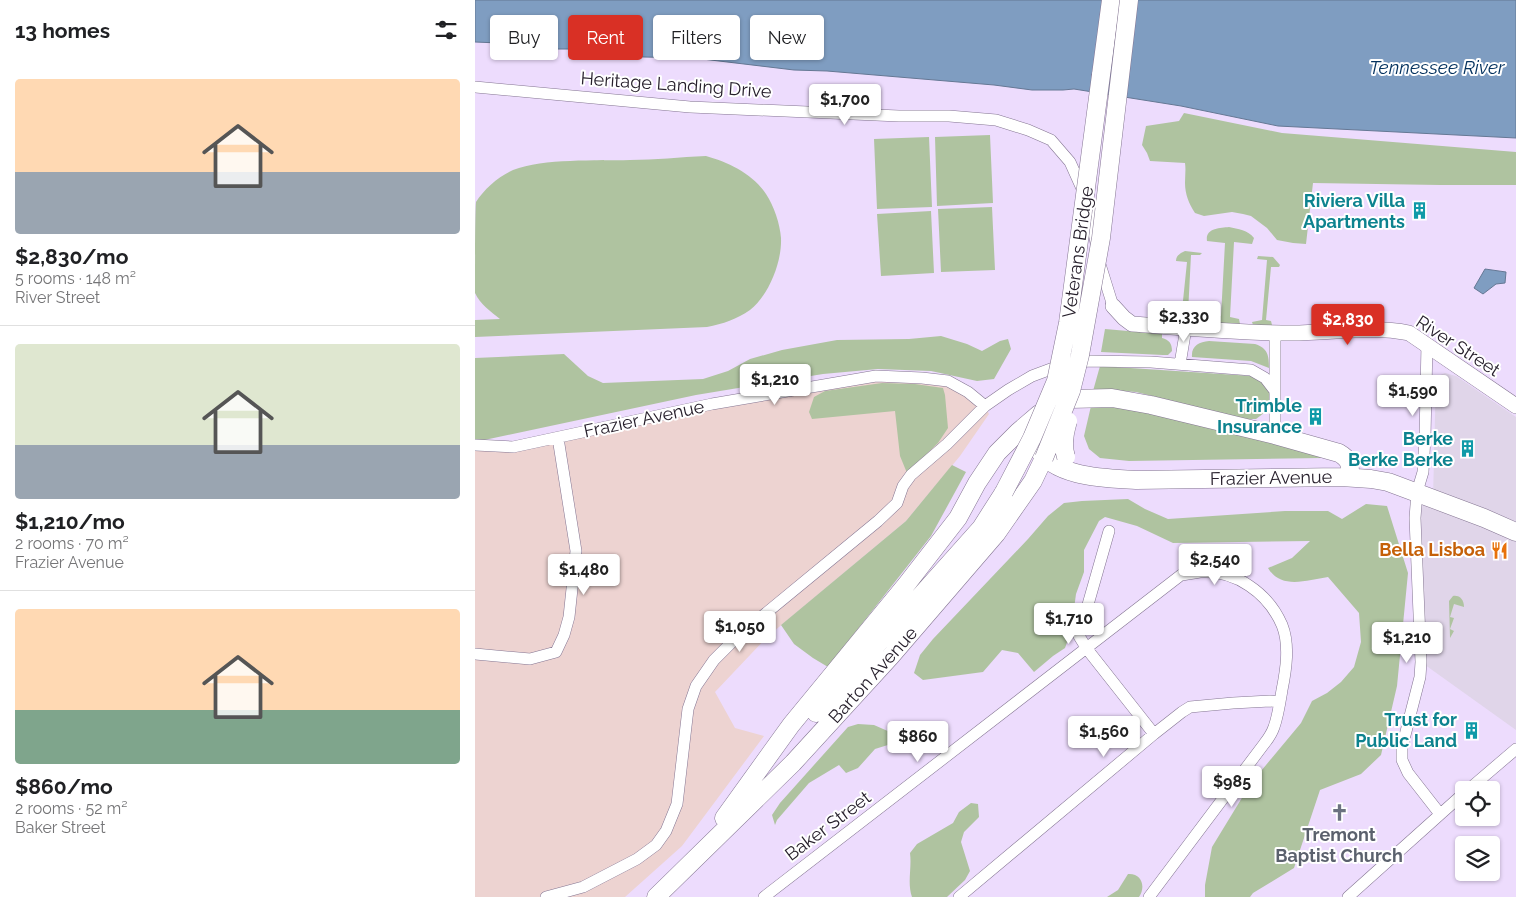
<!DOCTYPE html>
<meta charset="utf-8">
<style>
body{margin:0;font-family:Raleway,sans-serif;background:#f6f6f6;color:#202124;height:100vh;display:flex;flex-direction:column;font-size:19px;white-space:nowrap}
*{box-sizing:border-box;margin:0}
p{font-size:16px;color:#757577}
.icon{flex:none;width:28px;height:28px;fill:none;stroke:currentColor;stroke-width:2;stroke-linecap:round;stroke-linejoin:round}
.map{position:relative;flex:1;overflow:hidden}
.sheet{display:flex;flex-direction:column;background:#fff;width:475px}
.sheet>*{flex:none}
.guide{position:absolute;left:15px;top:15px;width:475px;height:45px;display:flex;gap:10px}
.tools{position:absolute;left:980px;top:781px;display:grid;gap:10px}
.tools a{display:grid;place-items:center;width:45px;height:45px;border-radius:5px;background:#fff;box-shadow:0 1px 4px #0004;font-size:25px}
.price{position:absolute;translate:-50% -42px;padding:0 11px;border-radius:5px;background:#fff;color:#222;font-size:16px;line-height:32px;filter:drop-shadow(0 1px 2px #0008)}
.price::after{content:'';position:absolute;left:50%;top:30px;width:15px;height:11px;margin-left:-8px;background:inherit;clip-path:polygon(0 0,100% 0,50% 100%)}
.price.selected{background:#d93025;color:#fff}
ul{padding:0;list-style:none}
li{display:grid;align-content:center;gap:10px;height:265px;padding:0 15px}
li+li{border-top:1px solid #e0e0e0}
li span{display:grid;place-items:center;height:155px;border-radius:5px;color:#555}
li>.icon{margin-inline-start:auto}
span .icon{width:90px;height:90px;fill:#fffc;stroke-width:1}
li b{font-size:21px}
h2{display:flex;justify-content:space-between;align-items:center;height:60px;padding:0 15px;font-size:21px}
.chip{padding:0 18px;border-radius:5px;background:#fff;box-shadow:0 1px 4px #0004;font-size:18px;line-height:45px}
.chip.selected{background:#d93025;color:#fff}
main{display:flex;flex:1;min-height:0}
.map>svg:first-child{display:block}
</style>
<main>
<section class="sheet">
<h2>13 homes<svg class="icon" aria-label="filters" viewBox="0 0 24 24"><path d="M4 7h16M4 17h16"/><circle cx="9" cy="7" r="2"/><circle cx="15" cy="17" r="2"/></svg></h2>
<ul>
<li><span style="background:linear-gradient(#ffd9b3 60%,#9aa5b1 0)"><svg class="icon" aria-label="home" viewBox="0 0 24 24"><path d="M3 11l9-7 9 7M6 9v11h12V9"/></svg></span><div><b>$2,830/mo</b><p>5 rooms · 148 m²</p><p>River Street</p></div></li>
<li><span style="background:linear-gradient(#dfe7d0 65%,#9aa5b1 0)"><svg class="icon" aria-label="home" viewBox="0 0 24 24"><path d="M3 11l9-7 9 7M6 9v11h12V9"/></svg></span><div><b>$1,210/mo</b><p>2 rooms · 70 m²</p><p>Frazier Avenue</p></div></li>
<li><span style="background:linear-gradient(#ffd9b3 65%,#7fa58c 0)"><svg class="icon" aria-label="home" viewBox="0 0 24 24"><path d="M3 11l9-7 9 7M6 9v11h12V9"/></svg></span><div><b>$860/mo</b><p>2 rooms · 52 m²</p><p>Baker Street</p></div></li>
</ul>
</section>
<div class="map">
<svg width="1041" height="897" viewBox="0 0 1041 897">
<rect width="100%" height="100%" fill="#eddcfd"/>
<path fill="#e0d5e9" d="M 970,373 L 981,376 L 1041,417 L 1041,730 L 946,662 L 942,492 L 958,498 L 961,377 Z"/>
<path fill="#edd3d1" d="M 401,376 L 473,381 L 510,406 L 514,414 L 485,456 L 431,521 L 292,637 L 240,692 L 260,728 L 289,736 L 207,846 L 150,897 L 0,897 L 0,445 L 38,447 Z"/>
<path fill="#afc3a0" d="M 709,113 L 807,133 L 1041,152 L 1041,185 L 965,185 L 838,183 L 831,244 L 818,243 L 802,240 L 792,228 L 776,216 L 768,214 L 757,212 L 729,216 L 720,213 C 714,204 710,194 710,183 C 710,176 711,170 710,163 L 675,161 L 672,153 L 667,145 L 671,126 L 704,121 Z
M 515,135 L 518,203 L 462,206 L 460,137 Z
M 454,137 L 457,207 L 402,209 L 399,139 Z
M 231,156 C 253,162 278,174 291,194 C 299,206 305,224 306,238 C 307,262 294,295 275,310 C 262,319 248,324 232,327 L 0,337 L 0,320 L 25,319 C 16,312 5,304 0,293 C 0,280 0,209 1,202 C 9,189 24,176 38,170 C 69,158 121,161 155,160 C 180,160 205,157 231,156 Z
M 517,207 L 520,270 L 466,272 L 463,209 Z
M 456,211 L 459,273 L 406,276 L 402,214 Z
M 754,227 C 763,229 773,230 779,238 L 777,244 L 759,242 L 755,317 L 764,319 L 765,324 L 737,323 L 736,321 L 736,317 L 746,316 L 750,243 L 732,241 C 730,228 745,228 754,227 Z
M 710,251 L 727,253 L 725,255 L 716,255 L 713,313 L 714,315 L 720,317 L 721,321 L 706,320 L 712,262 L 701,261 C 701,255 706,253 710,251 Z
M 783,256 L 798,257 L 805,265 L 804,267 L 796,267 L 791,320 L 796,321 L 797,325 L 778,325 L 777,322 L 787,320 L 792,260 L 782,259 Z
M 630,329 L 687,334 L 687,338 C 694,340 697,343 697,351 L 693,355 L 688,355 L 626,352 Z
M 466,336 L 492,344 L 507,351 L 525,341 L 533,339 L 536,349 L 519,379 L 502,381 L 456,371 L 403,369 L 348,374 L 221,395 L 0,442 L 0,358 L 89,354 L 113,376 L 128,383 L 228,379 L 253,371 L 275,359 L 307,350 L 362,340 L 434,339 Z
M 734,341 L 780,344 C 793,348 794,356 794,368 L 776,361 L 717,357 C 716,346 724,342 734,341 Z
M 625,366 L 777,376 C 781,379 788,382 792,386 C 798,394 796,406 792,414 L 789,413 L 781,419 L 770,419 L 661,392 L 634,390 L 618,391 Z
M 407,383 L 440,384 L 468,388 L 470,395 L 473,428 L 463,443 L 432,473 L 425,456 L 420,411 L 337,419 L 334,412 L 339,397 L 350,391 Z
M 616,406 L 640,406 L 660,409 L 848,456 L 847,458 L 654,461 L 625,458 L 614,449 L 609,436 Z
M 477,465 L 491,472 L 456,536 L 353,667 L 338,658 L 319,644 L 306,625 L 431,521 Z
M 653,499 L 670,509 L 693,519 L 810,511 L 853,511 L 867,519 L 891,504 L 912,506 L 933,573 L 922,686 L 906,755 L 886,774 L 845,790 L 819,868 L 778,893 L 775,897 L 730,897 L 730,885 L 737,847 L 776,783 L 826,723 L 837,701 L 852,693 L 866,682 L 879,667 L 886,642 L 884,613 L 853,577 C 832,580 806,590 793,568 L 817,558 L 835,541 L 698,543 L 662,526 L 630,517 L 624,521 L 609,550 L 609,572 L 601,594 L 596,631 L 590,648 L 578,656 L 559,672 L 543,653 L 527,650 L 508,672 L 448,680 L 439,673 L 445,655 L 458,639 L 553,539 L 573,516 L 589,503 L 607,501 Z
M 978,596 C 985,595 989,600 989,607 L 979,604 L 975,617 L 979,618 L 975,629 L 979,631 L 975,638 L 974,601 Z
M 383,724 L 399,725 L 415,732 L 416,744 L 400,749 L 383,768 L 371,773 L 364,765 L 334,783 L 302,820 L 300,825 L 297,815 L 305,803 L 373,727 Z
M 496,803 L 503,804 L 504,817 L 489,832 L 486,842 L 495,871 L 490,880 L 472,897 L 437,897 C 432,883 437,868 435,853 L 442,844 L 478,823 L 484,812 Z
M 653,874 C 667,873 671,887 664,897 L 632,897 L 643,890 Z"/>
<path fill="#7f9dc1" stroke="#657894" d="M 0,0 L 1041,0 L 1041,138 L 803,126 L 706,106 L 599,89 L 588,90 L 557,90 L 519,85 L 352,71 L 319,70 L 219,58 L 169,57 L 128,54 L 94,49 L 76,49 L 69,58 L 60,58 L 55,50 L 48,44 L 0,42 Z
M 1010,269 L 1031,272 L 1030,283 L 1021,284 L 1008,294 L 999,288 Z"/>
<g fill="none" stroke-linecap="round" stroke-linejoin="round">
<defs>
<path id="street" d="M 0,87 L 215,107 L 424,116 L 474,116 L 521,120 L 553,130 L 576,140 L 595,162 L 613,202 L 621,243
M 624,261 L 638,306
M 800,333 L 800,435
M 952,344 L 950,437 L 948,472 L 942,492 L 940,518 L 946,662 L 945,677 L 927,747 L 927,760 L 933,773 L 965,814
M 705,364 L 711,328
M 0,445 L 38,447 L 237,404 L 401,376 L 447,378 L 473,381 L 493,392 L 510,406
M 634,531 L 604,636 L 612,649 L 679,734
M 0,654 L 55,659 L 81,652 L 89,635 L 94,617 L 101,551 L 83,438
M 993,790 L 1041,749
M 71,897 L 108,887 L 162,859 L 181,845 L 191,831 L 202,804 L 213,709 L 221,686 L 239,660 L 262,637 L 403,521 L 422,503 L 428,486 L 436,475 L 472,444 L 510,406 L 533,390 L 557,376 L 584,366 L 613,361 L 676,362 L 776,370 L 790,378 L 800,391
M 289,897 L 706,575 C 713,574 719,573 725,572 C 761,570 793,593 807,625 C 815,645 811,670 807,690 C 805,702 803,716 799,727 C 797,733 793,739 789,744 L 674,897
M 484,897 L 679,734 L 707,712 L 715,707 L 758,703 L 795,701 L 805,702
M 873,897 L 989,793"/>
<path id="secondary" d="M 638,306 L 649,318 L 657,324 C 710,328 764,333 817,333 C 856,333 897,325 934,333 L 1041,406"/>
<path id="primary" d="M 626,75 L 636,0
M 563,449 C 581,478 631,478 661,480 L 866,477 L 896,479 L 913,482 L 1009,518 L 1041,532
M 341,713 L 506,528 L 529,492
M 249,818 L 316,725 L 431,585 L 483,518 L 502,483 L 522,453 L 543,432 L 564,414 L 595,399 L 637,398 L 676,405 L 800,435 L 864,453 C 876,460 875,465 875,477
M 181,897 L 318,763 L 416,656 L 521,534 L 558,481 L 569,458"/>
</defs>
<use href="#street" stroke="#847592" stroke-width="12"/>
<use href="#secondary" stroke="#847592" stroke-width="16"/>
<use href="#primary" stroke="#847592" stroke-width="19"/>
<use href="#street" stroke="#fff" stroke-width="11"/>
<use href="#secondary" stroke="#fff" stroke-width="15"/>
<use href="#primary" stroke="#fff" stroke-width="18"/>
<defs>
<path id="primary-bridge" d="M 591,457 C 587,445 589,434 593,421
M 569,458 L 596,391 L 605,355 L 626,238 L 654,0
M 529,492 L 557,438 L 581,381 L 593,323 L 626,75"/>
</defs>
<use href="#primary-bridge" stroke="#847592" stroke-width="19" stroke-linecap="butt"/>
<use href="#primary-bridge" stroke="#fff" stroke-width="18"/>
</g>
<defs>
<symbol id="building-bare" viewBox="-9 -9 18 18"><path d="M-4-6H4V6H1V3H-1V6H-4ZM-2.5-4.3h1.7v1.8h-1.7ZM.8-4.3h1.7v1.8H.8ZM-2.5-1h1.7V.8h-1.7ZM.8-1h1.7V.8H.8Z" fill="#0f9aa8" stroke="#fff" stroke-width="2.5" paint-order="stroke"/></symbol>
<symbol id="restaurant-bare" viewBox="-9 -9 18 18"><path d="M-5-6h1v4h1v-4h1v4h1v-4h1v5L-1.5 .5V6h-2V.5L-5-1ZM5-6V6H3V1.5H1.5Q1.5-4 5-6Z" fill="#e8710a" stroke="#fff" stroke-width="2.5" paint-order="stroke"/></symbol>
<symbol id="church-bare" viewBox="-9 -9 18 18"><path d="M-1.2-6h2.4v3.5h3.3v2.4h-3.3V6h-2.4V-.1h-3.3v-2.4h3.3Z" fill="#6b7280" stroke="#fff" stroke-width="2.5" paint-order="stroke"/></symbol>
</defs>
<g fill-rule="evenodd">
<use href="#building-bare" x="932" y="198" width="25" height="25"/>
<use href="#building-bare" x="828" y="404" width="25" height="25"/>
<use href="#building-bare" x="980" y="436" width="25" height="25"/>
<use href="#restaurant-bare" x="1012" y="538" width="25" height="25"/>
<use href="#building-bare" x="984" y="718" width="25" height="25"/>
<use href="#church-bare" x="852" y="800" width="25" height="25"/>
</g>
<g text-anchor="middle" stroke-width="4" stroke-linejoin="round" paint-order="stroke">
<g font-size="18" fill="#27202c" stroke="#fff">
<text transform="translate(201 85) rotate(4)" y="6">Heritage Landing Drive</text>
<text transform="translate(603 252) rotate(-82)" y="6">Veterans Bridge</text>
<text transform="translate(983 346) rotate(33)" y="6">River Street</text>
<text transform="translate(169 419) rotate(-12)" y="6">Frazier Avenue</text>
<text transform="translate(796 478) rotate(-1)" y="6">Frazier Avenue</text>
<text transform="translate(398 675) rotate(-48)" y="6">Barton Avenue</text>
<text transform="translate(353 826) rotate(-37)" y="6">Baker Street</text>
</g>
<g font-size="18" font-weight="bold" fill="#0d838f" stroke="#fff" text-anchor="end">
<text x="930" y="207">Riviera Villa<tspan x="930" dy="21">Apartments</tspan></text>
<text x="827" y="412">Trimble<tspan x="827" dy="21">Insurance</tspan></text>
<text x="978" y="445">Berke<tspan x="978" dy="21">Berke Berke</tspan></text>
<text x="982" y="726">Trust for<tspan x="982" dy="21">Public Land</tspan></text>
</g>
<g font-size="18" font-weight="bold" fill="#c56008" stroke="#fff" text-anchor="end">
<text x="1010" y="556">Bella Lisboa</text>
</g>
<g font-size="18" font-weight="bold" fill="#5b616d" stroke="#fff">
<text x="864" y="841">Tremont<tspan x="864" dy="21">Baptist Church</tspan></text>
</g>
<g font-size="19" font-style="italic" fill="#03315e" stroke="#fff">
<text x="962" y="74">Tennessee River</text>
</g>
</g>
</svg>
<div class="tools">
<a><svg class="icon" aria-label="locate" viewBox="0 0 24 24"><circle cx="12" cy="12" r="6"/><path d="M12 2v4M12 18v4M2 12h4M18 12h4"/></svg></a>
<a><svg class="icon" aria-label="layers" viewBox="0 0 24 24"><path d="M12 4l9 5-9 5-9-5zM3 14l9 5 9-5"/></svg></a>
</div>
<b class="price" style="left:370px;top:126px">$1,700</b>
<b class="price" style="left:709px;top:343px">$2,330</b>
<b class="price selected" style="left:873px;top:346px">$2,830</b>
<b class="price" style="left:300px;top:406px">$1,210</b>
<b class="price" style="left:938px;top:417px">$1,590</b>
<b class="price" style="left:740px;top:586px">$2,540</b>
<b class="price" style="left:109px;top:596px">$1,480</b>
<b class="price" style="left:594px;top:645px">$1,710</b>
<b class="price" style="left:265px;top:653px">$1,050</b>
<b class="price" style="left:932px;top:664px">$1,210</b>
<b class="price" style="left:629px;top:758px">$1,560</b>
<b class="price" style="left:443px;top:763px">$860</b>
<b class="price" style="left:757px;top:808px">$985</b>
<div class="guide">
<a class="chip">Buy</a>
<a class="chip selected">Rent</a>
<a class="chip">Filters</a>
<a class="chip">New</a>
</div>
</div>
</main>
